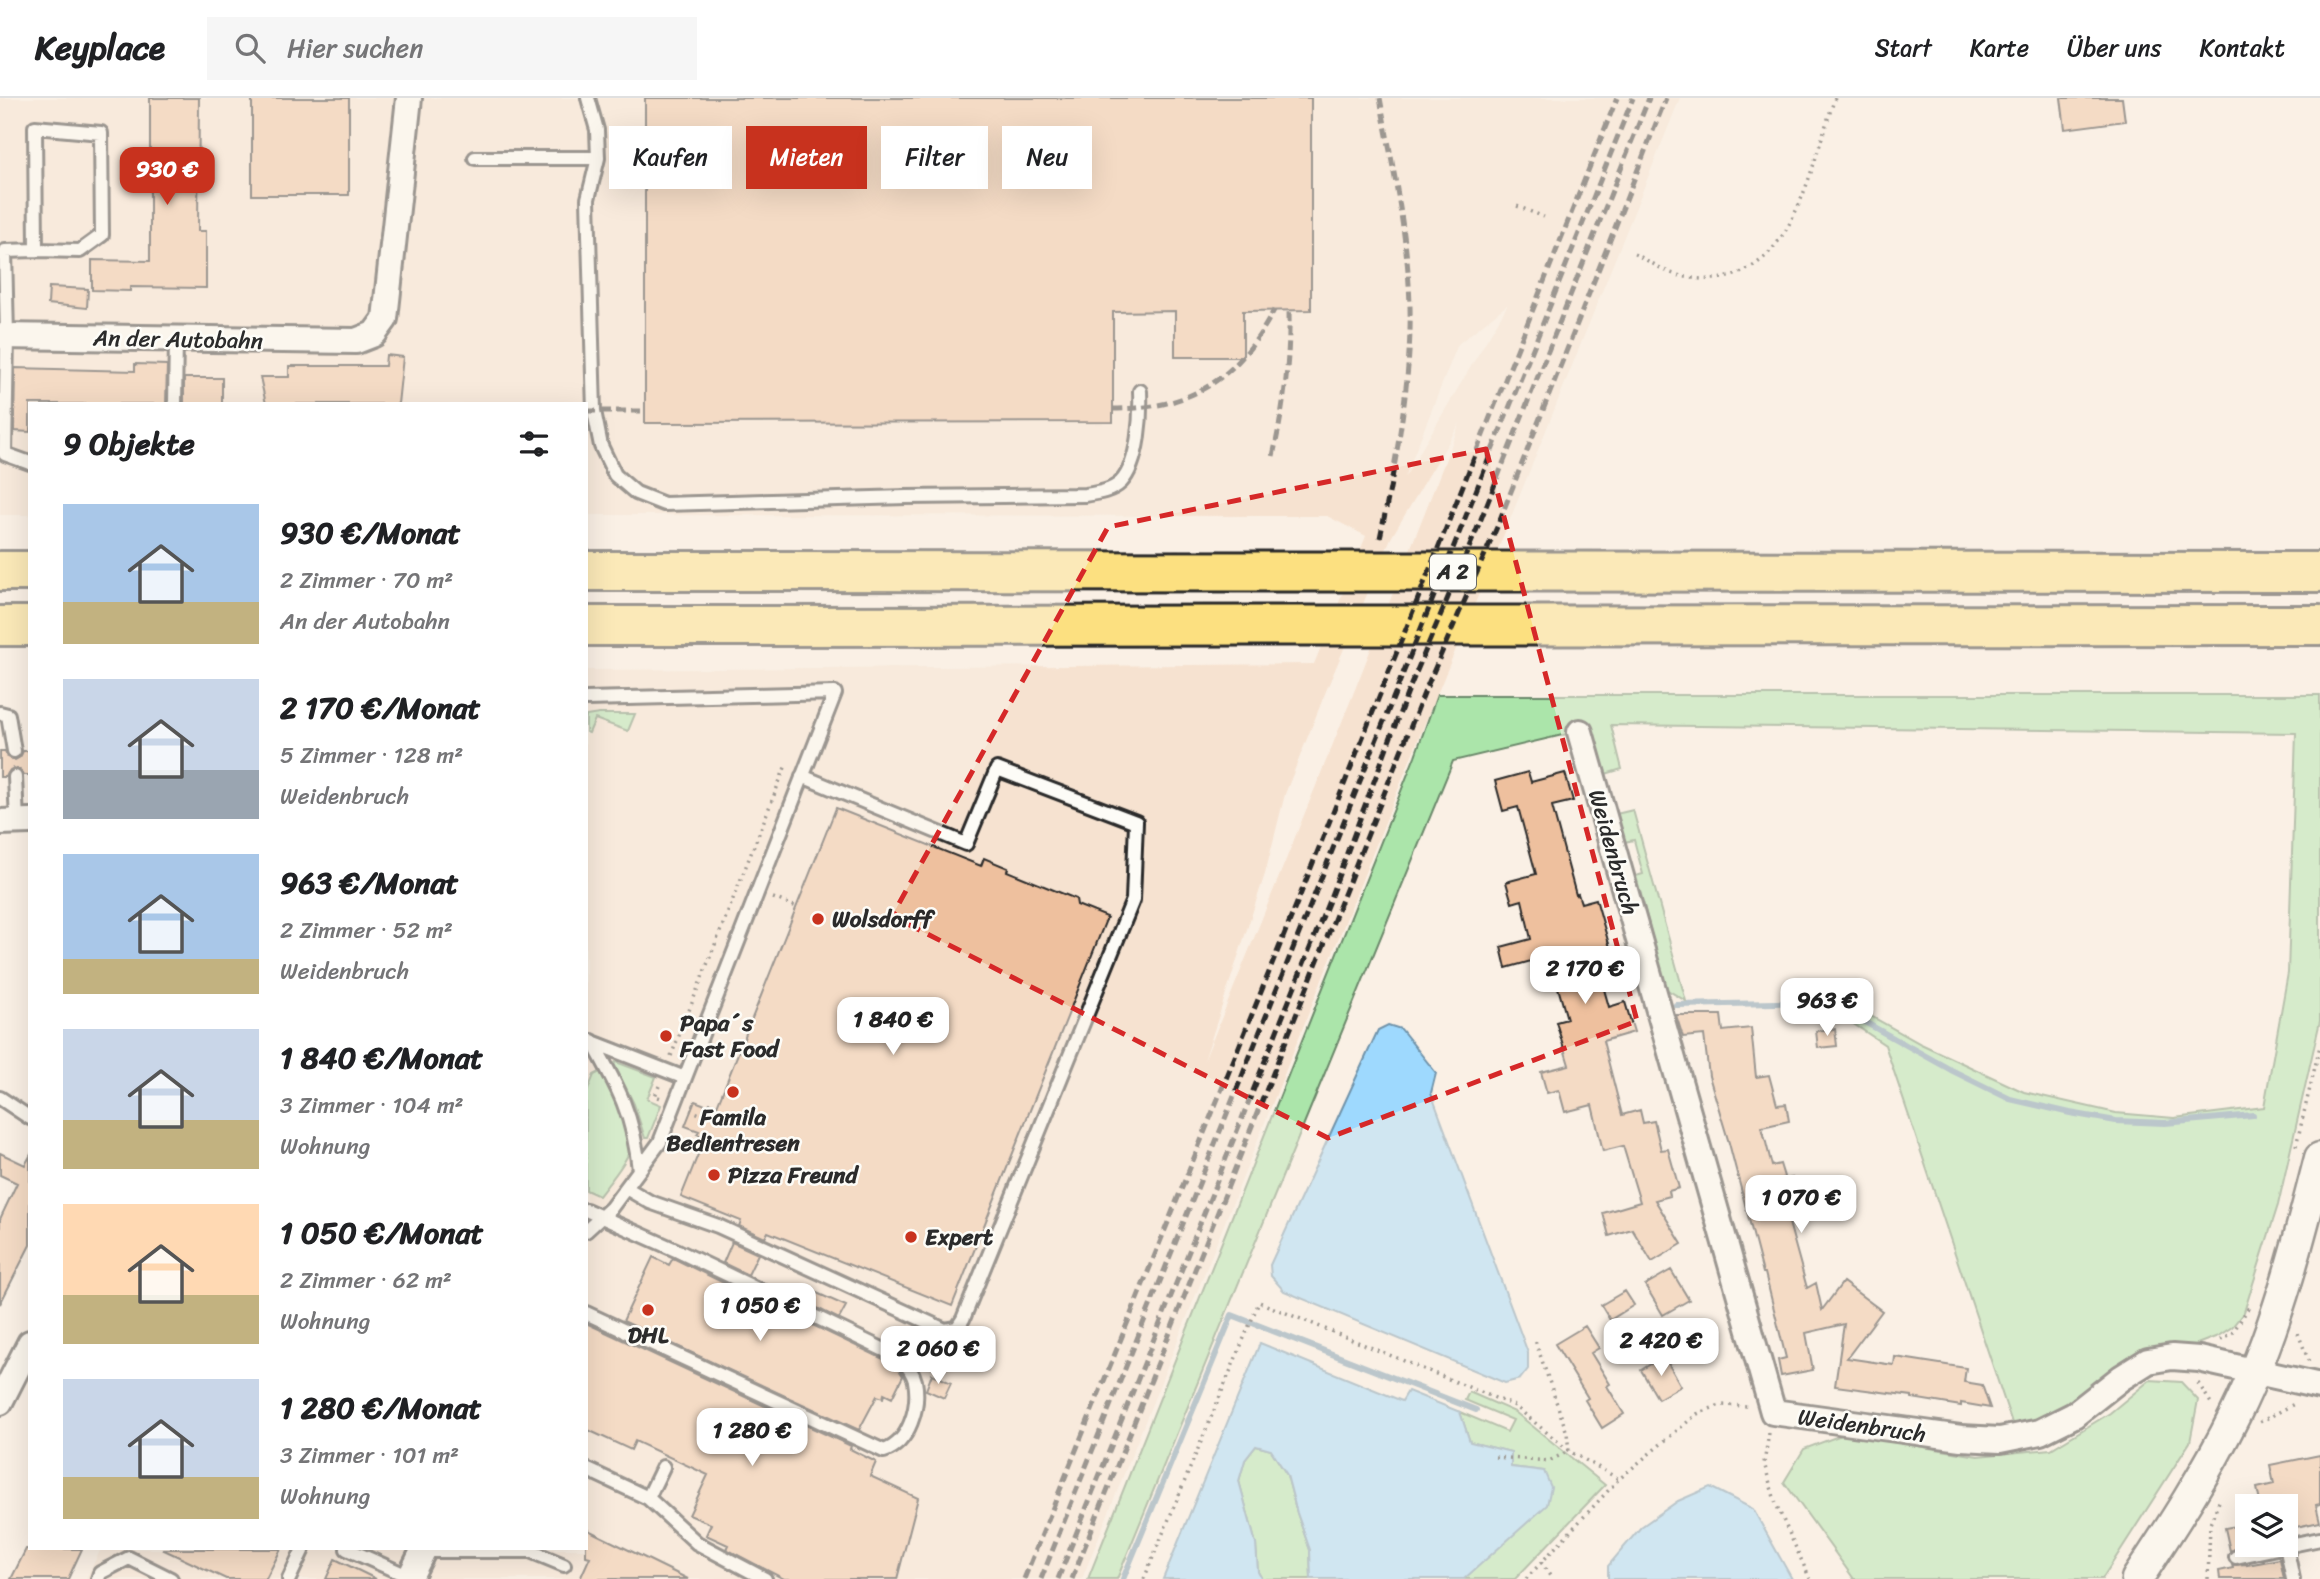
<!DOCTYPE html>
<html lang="de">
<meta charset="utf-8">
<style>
body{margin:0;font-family:Sriracha,sans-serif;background:#f6f6f6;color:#202124;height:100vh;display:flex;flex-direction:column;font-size:26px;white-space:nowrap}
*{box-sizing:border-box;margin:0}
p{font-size:23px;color:#757577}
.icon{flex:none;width:38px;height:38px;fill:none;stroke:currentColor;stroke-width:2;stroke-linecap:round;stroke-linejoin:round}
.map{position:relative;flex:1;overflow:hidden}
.side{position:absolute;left:28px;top:304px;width:560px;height:1148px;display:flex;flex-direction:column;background:#fff;border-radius:0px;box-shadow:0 7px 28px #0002}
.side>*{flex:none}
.guide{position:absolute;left:609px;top:28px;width:665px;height:63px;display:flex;gap:14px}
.tools{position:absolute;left:2235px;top:1396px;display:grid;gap:14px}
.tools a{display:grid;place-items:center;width:63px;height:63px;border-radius:0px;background:#fff;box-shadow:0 7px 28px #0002;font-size:35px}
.price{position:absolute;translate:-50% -60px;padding:0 16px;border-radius:14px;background:#fff;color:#222;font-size:23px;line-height:46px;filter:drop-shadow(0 2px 4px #0008)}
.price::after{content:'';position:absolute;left:50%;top:42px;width:21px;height:16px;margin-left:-10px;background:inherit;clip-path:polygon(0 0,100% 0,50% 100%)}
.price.on{background:#c8321e;color:#fff}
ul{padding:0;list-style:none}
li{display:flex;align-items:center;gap:21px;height:175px;padding:0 35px}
li span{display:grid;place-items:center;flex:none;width:196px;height:140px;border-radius:0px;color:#555}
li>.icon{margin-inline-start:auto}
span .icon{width:84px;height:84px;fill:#fffc;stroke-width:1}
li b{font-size:30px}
h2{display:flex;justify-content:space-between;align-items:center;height:84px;padding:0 35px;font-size:30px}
.pill{padding:0 24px;border-radius:0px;background:#fff;box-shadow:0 7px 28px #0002;font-size:24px;line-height:63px}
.pill.on{background:#c8321e;color:#fff}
header{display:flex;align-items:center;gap:42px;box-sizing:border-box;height:98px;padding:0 35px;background:#fff;border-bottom:2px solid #e0e0e0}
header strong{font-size:33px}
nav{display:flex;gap:38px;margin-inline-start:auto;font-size:24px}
.search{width:490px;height:63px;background:#f6f6f6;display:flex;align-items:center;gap:18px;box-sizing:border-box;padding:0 24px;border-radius:0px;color:#757577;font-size:26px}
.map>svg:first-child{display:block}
</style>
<header>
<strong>Keyplace</strong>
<div class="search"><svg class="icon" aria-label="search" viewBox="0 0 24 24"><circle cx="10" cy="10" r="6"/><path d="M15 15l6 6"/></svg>Hier suchen</div>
<nav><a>Start</a><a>Karte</a><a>Über uns</a><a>Kontakt</a></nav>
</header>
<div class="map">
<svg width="2320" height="1481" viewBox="0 0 2320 1481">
<rect width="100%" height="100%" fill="#faf0e5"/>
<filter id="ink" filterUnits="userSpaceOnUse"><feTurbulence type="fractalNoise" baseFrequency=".0143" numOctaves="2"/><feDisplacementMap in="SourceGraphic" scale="14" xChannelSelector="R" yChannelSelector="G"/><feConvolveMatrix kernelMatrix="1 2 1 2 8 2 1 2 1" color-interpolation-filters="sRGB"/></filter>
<g filter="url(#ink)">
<path fill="#f6e2d0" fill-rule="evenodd" d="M 0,0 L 1680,0 L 1507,429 L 1422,632 L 1082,1481 L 86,1481 L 101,1451 L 586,1451 L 586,572 L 1314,566 L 1366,438 L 1327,418 L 586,417 L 586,306 L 30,306 L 30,417 L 0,417 ZM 1507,207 L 1507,208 L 1405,379 L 1458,246 ZM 1460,325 L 1350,604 L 1204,963 L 1265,776 L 1285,696 L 1326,593 L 1391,440 Z"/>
<path fill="#abe5aa" stroke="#6b886a" stroke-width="2" d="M 1437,597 L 2320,597 L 2320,923 L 2278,1107 L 2244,1214 L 2232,1229 L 2218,1238 L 2197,1246 L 2197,1252 L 2145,1254 L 2127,1260 L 2052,1318 L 2013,1328 L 1885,947 L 1837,915 L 1844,903 L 1921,946 L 2024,994 L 2116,1015 L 2174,1020 L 2264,1009 L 2288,875 L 2296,635 L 1611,627 L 1622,671 L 1602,677 L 1588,631 L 1453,663 L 1117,1481 L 1088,1481 L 1415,658 Z
M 599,616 L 635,616 L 628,633 L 595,621 L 589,635 L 586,634 L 586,618 Z
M 1633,712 L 1686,903 L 1666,891 L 1636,778 L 1643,776 L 1634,742 L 1620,745 L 1612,717 Z
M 616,964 L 656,979 L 647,1001 L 661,1007 L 648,1040 L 645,1040 L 634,1006 L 614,966 Z
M 600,974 C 613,983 633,1034 630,1051 C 628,1063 607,1087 599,1098 L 586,1092 L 586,997 L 594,977 Z
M 2150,1282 L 2181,1284 L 2198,1302 L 2190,1344 L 2102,1481 L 1854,1481 L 1784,1384 L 1804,1351 L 1844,1336 L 1978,1358 L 2051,1351 L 2110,1315 Z
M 1469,1294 L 1515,1314 L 1605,1387 L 1515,1481 L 1464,1481 L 1477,1468 L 1544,1373 L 1511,1369 L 1511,1354 L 1470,1344 L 1460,1314 L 1507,1334 L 1513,1322 L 1465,1302 Z
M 1256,1348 L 1271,1352 L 1287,1377 L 1297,1415 L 1310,1452 L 1311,1481 L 1262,1481 L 1258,1474 L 1256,1446 L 1239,1383 L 1245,1362 Z"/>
<path fill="#9ed9fe" stroke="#7093aa" stroke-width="2" d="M 1388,927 L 1401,931 L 1436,975 L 1431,995 L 1528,1255 L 1528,1271 L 1520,1281 L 1505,1285 L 1284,1193 L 1271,1178 L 1270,1167 L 1378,932 Z
M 1260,1245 L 1402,1303 L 1408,1293 L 1460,1314 L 1470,1344 L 1511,1354 L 1511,1369 L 1544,1373 L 1551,1389 L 1547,1407 L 1464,1481 L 1311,1481 L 1310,1452 L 1297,1415 L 1287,1377 L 1271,1352 L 1256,1348 L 1245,1362 L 1239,1383 L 1256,1446 L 1258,1474 L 1262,1481 L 1163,1481 Z
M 1710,1389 L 1753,1411 L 1792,1481 L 1608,1481 L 1608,1468 L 1641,1429 L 1678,1403 Z"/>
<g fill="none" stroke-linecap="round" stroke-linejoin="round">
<path stroke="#7093aa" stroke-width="6" d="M 1676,907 L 1818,904 L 1834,907 L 1951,972 L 2010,1001 L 2070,1015 L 2116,1023 L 2165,1025 L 2253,1017
M 1123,1481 L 1232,1217 L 1476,1312"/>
</g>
<path fill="#eec09e" stroke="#2b2b2b" stroke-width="2" d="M 150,0 L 199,0 L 198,133 L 206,133 L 206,190 L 130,189 L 130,193 L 92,192 L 92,162 L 150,163 Z
M 252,0 L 349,0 L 349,97 L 252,97 Z
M 645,0 L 1311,0 L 1311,212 L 1243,213 L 1243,259 L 1175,259 L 1175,213 L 1113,214 L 1113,324 L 645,325 Z
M 2061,0 L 2122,0 L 2125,23 L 2065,31 Z
M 49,189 L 88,191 L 87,210 L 48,206 Z
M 386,257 L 403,259 L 398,306 L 266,306 L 260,279 L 289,279 L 289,268 L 385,268 Z
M 135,266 L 167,267 L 166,306 L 30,306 L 30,334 L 14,333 L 15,270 L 135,273 Z
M 184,280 L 222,280 L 222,306 L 184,306 Z
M 0,653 L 5,653 L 8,659 L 15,662 L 20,659 L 23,653 L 30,653 L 30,677 L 23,677 L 20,672 L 14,670 L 10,672 L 6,679 L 0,679 Z
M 1528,674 L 1531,684 L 1565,675 L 1573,703 L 1552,708 L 1576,797 L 1578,796 L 1581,805 L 1596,801 L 1611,853 L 1613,853 L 1619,871 L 1600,877 L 1609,909 L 1625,904 L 1634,934 L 1603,943 L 1622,1017 L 1640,1012 L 1643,1025 L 1654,1023 L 1661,1052 L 1668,1051 L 1679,1090 L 1669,1093 L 1670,1098 L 1655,1102 L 1682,1146 L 1652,1164 L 1632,1131 L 1609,1138 L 1603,1115 L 1640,1104 L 1623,1048 L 1603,1053 L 1592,1007 L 1565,1014 L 1559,992 L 1547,995 L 1541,974 L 1569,967 L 1556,924 L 1567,921 L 1549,858 L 1506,870 L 1501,849 L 1531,841 L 1522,802 L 1512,805 L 1506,784 L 1536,776 L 1518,709 L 1503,713 L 1495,683 Z
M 836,710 L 981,768 L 984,760 L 1008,770 L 1007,773 L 1076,801 L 1077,807 L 1107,819 L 952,1208 L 768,1134 L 765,1140 L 739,1128 L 741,1123 L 681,1099 L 705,1039 L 697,1036 L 699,1033 L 685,1028 L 695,1003 L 708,1008 L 710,1005 L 717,1008 Z
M 1676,917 L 1721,917 L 1723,933 L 1751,930 L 1756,979 L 1769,977 L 1777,1007 L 1786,1006 L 1789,1023 L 1762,1029 L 1772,1068 L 1780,1066 L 1785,1082 L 1792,1080 L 1797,1099 L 1783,1103 L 1807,1190 L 1816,1185 L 1822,1212 L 1843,1184 L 1882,1213 L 1847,1260 L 1894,1267 L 1895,1259 L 1966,1270 L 1964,1284 L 1982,1287 L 1990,1310 L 1961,1305 L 1961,1308 L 1912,1300 L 1912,1298 L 1835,1288 L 1844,1226 L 1806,1235 L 1813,1272 L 1781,1278 L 1778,1262 L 1786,1260 L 1765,1175 L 1763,1175 L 1729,1045 L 1709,978 L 1704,937 L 1683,939 Z
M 1835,931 L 1837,948 L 1818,950 L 1816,933 Z
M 0,1055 L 25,1067 L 30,1058 L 30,1147 L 0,1206 L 0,1121 L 17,1085 L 0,1077 Z
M 732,1144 L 758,1156 L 748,1177 L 723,1165 Z
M 653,1159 L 669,1167 L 673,1160 L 740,1193 L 737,1200 L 794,1228 L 798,1220 L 896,1267 L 903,1278 L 892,1300 L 884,1296 L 883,1300 L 877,1298 L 859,1332 L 623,1223 Z
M 1671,1172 L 1689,1202 L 1663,1217 L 1645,1187 Z
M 810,1192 L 846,1208 L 839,1221 L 805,1204 Z
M 1625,1193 L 1634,1207 L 1610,1222 L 1601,1207 Z
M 586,1225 L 851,1348 L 850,1351 L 876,1364 L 870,1378 L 918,1400 L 897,1481 L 784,1481 L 726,1451 L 728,1447 L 706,1437 L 711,1426 L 689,1417 L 708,1377 L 635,1343 L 631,1352 L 586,1331 Z
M 1585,1228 L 1599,1250 L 1591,1255 L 1610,1286 L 1607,1288 L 1624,1316 L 1602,1330 L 1585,1302 L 1588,1300 L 1555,1246 Z
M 1664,1258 L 1681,1288 L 1658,1301 L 1641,1272 Z
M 932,1276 L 951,1285 L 944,1300 L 926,1292 Z
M 2320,1357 L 2320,1406 L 2316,1407 L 2320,1424 L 2291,1430 L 2286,1409 L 2261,1409 L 2257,1390 L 2274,1386 L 2270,1367 Z
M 2247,1426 L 2247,1448 L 2230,1453 L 2225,1430 Z
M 586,1431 L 688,1481 L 580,1481 L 590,1459 L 586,1458 Z
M 26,1451 L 82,1451 L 68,1481 L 11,1481 Z
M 162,1451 L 281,1451 L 266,1481 L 226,1481 Z
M 335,1461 L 376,1481 L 326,1481 Z
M 2280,1461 L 2284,1481 L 2220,1481 L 2219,1473 L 2233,1470 L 2232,1467 L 2247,1466 L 2247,1467 Z"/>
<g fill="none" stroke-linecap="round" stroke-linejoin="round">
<defs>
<path id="service" d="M 588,0 L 597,32 L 598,60 L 588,101 L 594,313 L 601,348 L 615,377 L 636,395 L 664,406 L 906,399 L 1085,397 C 1098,395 1112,393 1121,384 C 1139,365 1141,317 1140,293
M 475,60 L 598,60
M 175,306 L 176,241
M 30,365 L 5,356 L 7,238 L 5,153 L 36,152 L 35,29 L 101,35 L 102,137 L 80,153 L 36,152
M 586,601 L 835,595 L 660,1044 L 611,1110 L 586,1133
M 0,615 L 8,617 L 14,653
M 15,679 L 17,723
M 590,943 L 685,980
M 592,943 C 618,989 634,1018 639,1072
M 0,1000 L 30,1020
M 626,1090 L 650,1104 L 718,1128 L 945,1232 L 957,1230 L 963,1221 L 1133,802 L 1136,724 L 997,671 L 966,746 L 802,678
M 586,1112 L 678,1153 L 901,1260 C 907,1267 913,1274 915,1283 C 920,1309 909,1345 884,1353 L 586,1215
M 586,1371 L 648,1400 L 663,1369
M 648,1400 L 697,1445 L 765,1481
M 347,1451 L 410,1479
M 423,1453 L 530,1453 L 564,1467
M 2236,1459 L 2286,1448
M 98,1481 L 100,1475 L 129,1460 L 171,1481
M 289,1481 L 303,1451
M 2293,1481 L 2286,1448 L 2320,1441"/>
<path id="minor" d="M 0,238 L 356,243 L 374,236 L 385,221 L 409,0
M 1580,634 L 1773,1314 L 1961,1340 L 2000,1342 L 2040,1334 L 2074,1317 L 2121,1280 L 2148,1263 L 2172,1259 L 2199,1261 L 2320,1288
M 0,724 L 30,723
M 0,1304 L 30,1245
M 409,1481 L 424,1451"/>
<path id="tertiary" d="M 2137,1481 C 2172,1428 2207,1374 2235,1317 C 2275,1237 2298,1146 2320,1060"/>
<path id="motorway" d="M 0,473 L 30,473
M 586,473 L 2320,474
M 0,528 L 30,528
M 586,528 L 2320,527"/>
</defs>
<use href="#service" stroke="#2b2b2b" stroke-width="18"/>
<use href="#minor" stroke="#2b2b2b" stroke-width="30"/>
<use href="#tertiary" stroke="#2b2b2b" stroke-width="35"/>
<use href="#motorway" stroke="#2b2b2b" stroke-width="44"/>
<path stroke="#2b2b2b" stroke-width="3.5" stroke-dasharray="2 5" stroke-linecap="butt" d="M 1517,108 L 1544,119
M 1634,156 C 1649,162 1662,173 1677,177 C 1791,206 1807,76 1835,0
M 773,800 L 797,809
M 671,958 L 786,667
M 659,988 L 655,998 L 661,1000
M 690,1012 L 705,1018
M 2296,1048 L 2320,948
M 2298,1235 L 2309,1264
M 2220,1242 L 2233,1234 L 2249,1209
M 2198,1285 L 2213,1308
M 2260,1324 L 2294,1306
M 1769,1335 L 1764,1365 L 1776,1406 L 1810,1481
M 1495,1359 L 1549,1363 L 1569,1353 L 1567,1335 L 1535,1242
M 1541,1464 L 1552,1481
M 1144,1481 L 1259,1204 L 1515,1308 L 1569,1353 L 1619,1381
M 1526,1481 L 1619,1381 L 1697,1316 L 1720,1307 L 1749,1308
M 2208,1481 L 2210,1426 L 2220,1401"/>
<use href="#service" stroke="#fdfcf7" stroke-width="12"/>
<use href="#minor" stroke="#fdfcf7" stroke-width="24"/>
<use href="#tertiary" stroke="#fdfcf7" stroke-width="30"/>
<use href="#motorway" stroke="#fce080" stroke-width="38"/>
<path stroke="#2b2b2b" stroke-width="5" stroke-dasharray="10 5" stroke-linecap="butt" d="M 1380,0 C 1394,77 1412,155 1410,233 C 1408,303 1394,372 1380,440
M 1113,311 C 1191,311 1238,281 1274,212
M 586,313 L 645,313
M 1273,358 C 1284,309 1290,262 1289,212
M 1024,1481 L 1301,795 L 1617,0
M 1041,1481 L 1633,0
M 1058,1481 L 1330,800 L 1407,596 L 1477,431 L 1649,0
M 1072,1481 L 1424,595 L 1497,429 L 1666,0"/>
</g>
</g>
<path d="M0 0H2320V1481H0ZM 1486,351 L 1637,923 L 1328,1040 L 892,818 L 1108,429 Z" fill="#faf0e5" fill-opacity=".55" fill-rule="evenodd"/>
<path fill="none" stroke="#d62828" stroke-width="5" stroke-dasharray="14 9" stroke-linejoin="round" d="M 1486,351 L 1637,923 L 1328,1040 L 892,818 L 1108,429 Z"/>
<g fill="#c8321e" stroke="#fdfcf7" stroke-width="2.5">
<circle cx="818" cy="821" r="7"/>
<circle cx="666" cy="938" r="7"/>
<circle cx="733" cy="994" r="7"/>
<circle cx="714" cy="1077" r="7"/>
<circle cx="911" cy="1139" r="7"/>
<circle cx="648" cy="1212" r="7"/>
</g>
<g text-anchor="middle" stroke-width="5" stroke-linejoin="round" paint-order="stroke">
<rect fill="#fdfcf7" stroke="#6a6a68" stroke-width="2" x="1430" y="456.5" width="46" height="35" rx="5"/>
<g font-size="21" font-weight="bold" fill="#2b2b2b">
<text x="1453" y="481">A 2</text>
</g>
<g font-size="23" fill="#2b2b2b" stroke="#fdfcf7">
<text transform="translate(178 241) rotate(1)" y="8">An der Autobahn</text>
<text transform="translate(1614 754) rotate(74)" y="8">Weidenbruch</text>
<text transform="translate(1862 1327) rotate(8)" y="8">Weidenbruch</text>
</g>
<g font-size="23" font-weight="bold" fill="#2b2b2b" stroke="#fdfcf7" text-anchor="start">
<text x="832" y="829">Wolsdorff</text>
<text x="680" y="933">Papa´s<tspan x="680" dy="26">Fast Food</tspan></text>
<text x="733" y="1027" text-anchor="middle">Famila<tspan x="733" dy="26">Bedientresen</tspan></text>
<text x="728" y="1085">Pizza Freund</text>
<text x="925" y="1147">Expert</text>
<text x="648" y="1245" text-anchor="middle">DHL</text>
</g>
</g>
</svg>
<div class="tools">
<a><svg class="icon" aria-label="layers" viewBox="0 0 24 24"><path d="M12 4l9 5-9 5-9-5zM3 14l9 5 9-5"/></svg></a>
</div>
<b class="price on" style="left:167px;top:109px">930 €</b>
<b class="price" style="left:1585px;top:908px">2 170 €</b>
<b class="price" style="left:1827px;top:940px">963 €</b>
<b class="price" style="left:893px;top:959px">1 840 €</b>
<b class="price" style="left:1801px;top:1137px">1 070 €</b>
<b class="price" style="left:760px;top:1245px">1 050 €</b>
<b class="price" style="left:1661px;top:1280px">2 420 €</b>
<b class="price" style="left:938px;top:1288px">2 060 €</b>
<b class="price" style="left:752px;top:1370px">1 280 €</b>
<div class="guide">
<a class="pill">Kaufen</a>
<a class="pill on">Mieten</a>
<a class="pill">Filter</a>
<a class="pill">Neu</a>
</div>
<section class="side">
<h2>9 Objekte<svg class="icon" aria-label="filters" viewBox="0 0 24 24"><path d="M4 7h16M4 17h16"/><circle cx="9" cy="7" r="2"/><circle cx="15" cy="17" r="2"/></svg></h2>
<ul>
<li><span style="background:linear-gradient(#a9c7e8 70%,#c2b280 0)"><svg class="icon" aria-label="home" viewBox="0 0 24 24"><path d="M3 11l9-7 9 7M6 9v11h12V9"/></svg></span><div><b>930 €/Monat</b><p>2 Zimmer · 70 m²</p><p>An der Autobahn</p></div></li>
<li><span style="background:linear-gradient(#c9d6e8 65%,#9aa5b1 0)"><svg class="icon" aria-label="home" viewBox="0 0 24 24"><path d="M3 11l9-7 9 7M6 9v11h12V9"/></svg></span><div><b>2 170 €/Monat</b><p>5 Zimmer · 128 m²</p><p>Weidenbruch</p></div></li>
<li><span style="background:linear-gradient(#a9c7e8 75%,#c2b280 0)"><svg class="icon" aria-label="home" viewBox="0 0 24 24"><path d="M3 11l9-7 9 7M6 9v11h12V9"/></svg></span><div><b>963 €/Monat</b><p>2 Zimmer · 52 m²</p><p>Weidenbruch</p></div></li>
<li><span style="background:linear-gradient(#c9d6e8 65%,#c2b280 0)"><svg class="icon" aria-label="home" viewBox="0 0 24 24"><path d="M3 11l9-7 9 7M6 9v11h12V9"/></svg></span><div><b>1 840 €/Monat</b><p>3 Zimmer · 104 m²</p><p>Wohnung</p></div></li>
<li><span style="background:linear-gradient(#ffd9b3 65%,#c2b280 0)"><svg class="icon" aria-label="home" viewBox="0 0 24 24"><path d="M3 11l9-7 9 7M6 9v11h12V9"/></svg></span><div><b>1 050 €/Monat</b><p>2 Zimmer · 62 m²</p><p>Wohnung</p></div></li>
<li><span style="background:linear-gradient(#c9d6e8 70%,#c2b280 0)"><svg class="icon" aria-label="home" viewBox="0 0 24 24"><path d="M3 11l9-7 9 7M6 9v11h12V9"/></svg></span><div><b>1 280 €/Monat</b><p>3 Zimmer · 101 m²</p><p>Wohnung</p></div></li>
</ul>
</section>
</div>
